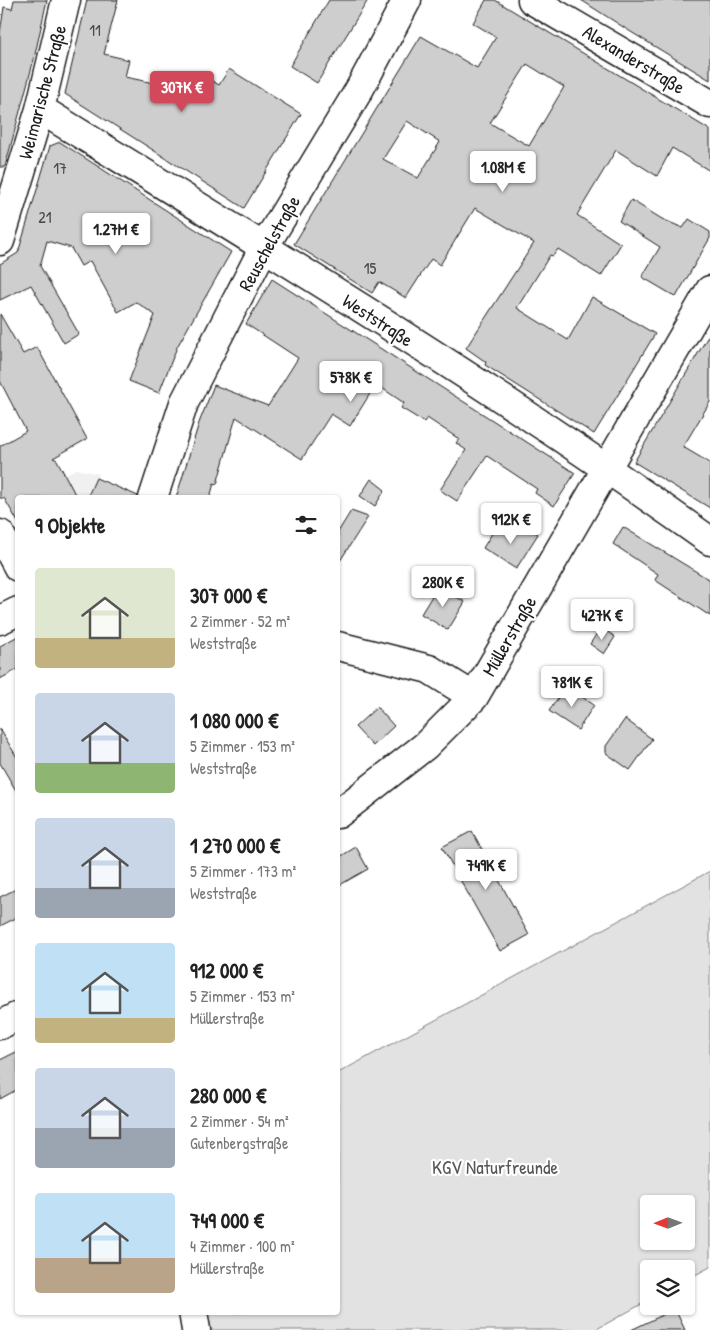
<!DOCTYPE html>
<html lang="de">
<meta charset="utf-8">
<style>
body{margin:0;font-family:"Patrick Hand",sans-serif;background:#f6f6f6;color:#222;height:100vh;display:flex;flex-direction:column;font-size:19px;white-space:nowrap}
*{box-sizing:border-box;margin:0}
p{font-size:16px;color:#767676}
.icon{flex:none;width:28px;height:28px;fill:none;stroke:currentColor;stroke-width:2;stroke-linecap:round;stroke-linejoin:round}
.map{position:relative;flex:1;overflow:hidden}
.drawer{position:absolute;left:15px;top:495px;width:325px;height:820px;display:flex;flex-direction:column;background:#fff;border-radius:5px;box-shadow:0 1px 4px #0004}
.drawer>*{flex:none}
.needle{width:32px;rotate:269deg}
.controls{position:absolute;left:640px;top:1195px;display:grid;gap:10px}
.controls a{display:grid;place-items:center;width:55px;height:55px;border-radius:5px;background:#fff;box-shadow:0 1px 4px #0004;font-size:25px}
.price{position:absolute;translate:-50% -42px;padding:0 11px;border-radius:5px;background:#fff;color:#222;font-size:16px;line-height:32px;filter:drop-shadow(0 1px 2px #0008)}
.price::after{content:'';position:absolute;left:50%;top:30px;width:15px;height:11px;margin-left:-8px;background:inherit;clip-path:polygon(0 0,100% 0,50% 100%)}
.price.on{background:#d1495b;color:#fff}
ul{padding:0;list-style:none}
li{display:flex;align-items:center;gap:15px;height:125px;padding:0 20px}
li span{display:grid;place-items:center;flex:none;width:140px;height:100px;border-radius:5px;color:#555}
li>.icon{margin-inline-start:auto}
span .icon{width:60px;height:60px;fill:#fffc;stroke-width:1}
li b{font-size:21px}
h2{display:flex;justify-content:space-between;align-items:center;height:60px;padding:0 20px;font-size:21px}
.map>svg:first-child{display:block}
</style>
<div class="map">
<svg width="710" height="1330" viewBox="0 0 710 1330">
<rect width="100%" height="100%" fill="#fff"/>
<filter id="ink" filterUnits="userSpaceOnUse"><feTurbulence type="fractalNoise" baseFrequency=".02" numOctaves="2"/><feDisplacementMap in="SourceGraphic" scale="10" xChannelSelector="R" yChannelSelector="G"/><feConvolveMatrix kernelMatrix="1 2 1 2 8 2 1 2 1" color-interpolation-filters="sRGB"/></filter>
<g filter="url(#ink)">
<path fill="#f0f0f0" d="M 76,469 L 99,474 L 97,478 L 117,487 L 111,497 L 18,498 L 17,522 L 0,491 L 0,487 L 41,488 Z"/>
<path fill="#e2e2e2" stroke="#7f7f7f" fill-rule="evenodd" d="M 710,871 L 710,1267 L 686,1280 L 686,1269 L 649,1269 L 649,1300 L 595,1330 L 208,1330 L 205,1313 L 338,1312 L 338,1073 ZM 649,1204 L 686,1204 L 686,1241 L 649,1241 Z"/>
<path fill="#cecece" stroke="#1c1c1c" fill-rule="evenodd" d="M 14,0 L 47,0 L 34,59 L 5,167 L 0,167 L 0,33 L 4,7 L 12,9 Z
M 87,0 L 118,0 L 104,54 L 129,60 L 125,77 L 183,89 L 186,82 L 198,89 L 205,77 L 219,85 L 229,69 L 301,114 L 244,208 L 65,94 Z
M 329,0 L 368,0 L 317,83 L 290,66 Z
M 486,0 L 495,0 L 710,130 L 710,171 L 672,148 L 657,176 L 616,150 L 577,215 L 621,244 L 601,276 L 558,249 L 553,256 L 550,255 L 517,308 L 568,340 L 592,297 L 655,334 L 594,434 L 485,365 L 486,362 L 466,348 L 534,243 L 475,208 L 440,265 L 431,259 L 406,298 L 379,282 L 372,293 L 294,244 L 421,36 L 477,68 L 496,37 L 473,23 ZM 527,64 L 564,87 L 529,146 L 490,123 ZM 407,121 L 440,142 L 418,178 L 383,159 Z
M 581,0 L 710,0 L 710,80 L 631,32 Z
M 60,142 L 231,252 L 177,347 L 159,393 L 129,381 L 155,315 L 136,302 L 118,312 L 90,261 L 81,266 L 71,248 L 47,241 L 40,266 L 79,334 L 64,343 L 31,285 L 0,300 L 0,264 L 18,253 L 50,146 Z
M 631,200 L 662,219 L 683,228 L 689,219 L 710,232 L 710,238 L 676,297 L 642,277 L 660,247 L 619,221 Z
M 272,279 L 575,473 L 554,506 L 535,493 L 537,489 L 487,456 L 457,501 L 440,490 L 466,450 L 456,443 L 459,439 L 427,418 L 424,422 L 401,408 L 404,403 L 376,384 L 350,426 L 331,414 L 302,459 L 236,417 L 217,484 L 214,483 L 210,498 L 176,498 L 199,423 L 214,385 L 268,406 L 298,358 L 246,324 Z
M 0,314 L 23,354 L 37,347 L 87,439 L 53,458 L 57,460 L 77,498 L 18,498 L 18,522 L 4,498 L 0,498 L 0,446 L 26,431 L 0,381 Z
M 710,333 L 710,402 L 683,447 L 710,463 L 710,508 L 634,462 Z
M 96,478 L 138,496 L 138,498 L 87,498 Z
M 371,479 L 385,490 L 375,506 L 360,496 Z
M 351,511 L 368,517 L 338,564 L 338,532 Z
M 519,523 L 538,534 L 516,569 L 483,548 L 496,527 L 510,536 Z
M 623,527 L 710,580 L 710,616 L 655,580 L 658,574 L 613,544 Z
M 438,586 L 465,602 L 448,630 L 421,614 Z
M 601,627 L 615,637 L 604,654 L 590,644 Z
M 18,636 L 18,669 L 0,679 L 0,646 Z
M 566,686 L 594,705 L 578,730 L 549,711 Z
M 377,707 L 394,726 L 373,746 L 355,727 Z
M 625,719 L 652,739 L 630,770 L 606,753 L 606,746 Z
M 0,729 L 18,759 L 18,794 L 0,763 Z
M 472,831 L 529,935 L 500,951 L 442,847 Z
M 356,847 L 368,869 L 338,886 L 338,858 Z
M 18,888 L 18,917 L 0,926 L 0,897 Z
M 18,1051 L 18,1089 L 0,1099 L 0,1060 Z
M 675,1309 L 685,1330 L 631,1330 Z"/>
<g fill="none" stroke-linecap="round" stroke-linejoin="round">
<defs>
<path id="minor" d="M 532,0 L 710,104
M 40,109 C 266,248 494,386 710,541
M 0,241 L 40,109 L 66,0
M 153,498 L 184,403 L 264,247 L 359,90 L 407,0
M 0,534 L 18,567
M 0,620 L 18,611
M 338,646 L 429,669 L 474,697
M 338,814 L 425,746 L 474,697 L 710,290
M 0,1025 L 18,1016
M 193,1312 L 196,1330"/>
</defs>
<use href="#minor" stroke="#1c1c1c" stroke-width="31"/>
<use href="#minor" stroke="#fff" stroke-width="28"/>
</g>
</g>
<g text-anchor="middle" stroke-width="4.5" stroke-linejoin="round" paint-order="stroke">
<g font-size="16" fill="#484848">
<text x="95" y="36">11</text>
<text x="60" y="174">17</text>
<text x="45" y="223">21</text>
<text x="370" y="274">15</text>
</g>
<g font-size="19" fill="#1c1c1c" stroke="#fff">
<text transform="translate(634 59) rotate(31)" y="7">Alexanderstraße</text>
<text transform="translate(42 92) rotate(-75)" y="7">Weimarische Straße</text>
<text transform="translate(269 243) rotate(-61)" y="7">Reuschelstraße</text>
<text transform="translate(378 320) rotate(33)" y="7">Weststraße</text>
<text transform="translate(509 636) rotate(-60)" y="7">Müllerstraße</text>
</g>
<g font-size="19" fill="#575757" stroke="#fff">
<text x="495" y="1174">KGV Naturfreunde</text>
</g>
</g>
</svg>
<div class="controls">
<a><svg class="needle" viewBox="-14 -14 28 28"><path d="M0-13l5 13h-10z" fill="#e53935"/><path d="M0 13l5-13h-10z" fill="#767676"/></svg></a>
<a><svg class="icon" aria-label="layers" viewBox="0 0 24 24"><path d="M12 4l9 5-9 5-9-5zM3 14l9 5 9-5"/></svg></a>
</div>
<b class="price on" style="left:182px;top:113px">307K €</b>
<b class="price" style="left:503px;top:193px">1.08M €</b>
<b class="price" style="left:116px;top:255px">1.27M €</b>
<b class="price" style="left:351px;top:403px">578K €</b>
<b class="price" style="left:511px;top:545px">912K €</b>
<b class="price" style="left:443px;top:608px">280K €</b>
<b class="price" style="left:602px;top:641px">427K €</b>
<b class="price" style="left:572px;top:708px">781K €</b>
<b class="price" style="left:486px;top:891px">749K €</b>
<section class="drawer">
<h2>9 Objekte<svg class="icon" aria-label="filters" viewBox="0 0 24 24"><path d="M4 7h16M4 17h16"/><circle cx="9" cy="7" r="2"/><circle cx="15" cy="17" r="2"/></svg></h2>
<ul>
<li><span style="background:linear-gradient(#dfe7d0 70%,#c2b280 0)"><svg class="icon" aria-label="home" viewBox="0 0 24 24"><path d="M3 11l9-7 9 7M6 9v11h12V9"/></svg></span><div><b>307 000 €</b><p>2 Zimmer · 52 m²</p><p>Weststraße</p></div></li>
<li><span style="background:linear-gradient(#c9d6e8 70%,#8fb573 0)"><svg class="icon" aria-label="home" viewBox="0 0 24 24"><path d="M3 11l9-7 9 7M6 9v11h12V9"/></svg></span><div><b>1 080 000 €</b><p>5 Zimmer · 153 m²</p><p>Weststraße</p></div></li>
<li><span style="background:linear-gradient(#c9d6e8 70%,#9aa5b1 0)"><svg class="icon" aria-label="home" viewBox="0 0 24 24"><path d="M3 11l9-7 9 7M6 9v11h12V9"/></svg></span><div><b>1 270 000 €</b><p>5 Zimmer · 173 m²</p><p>Weststraße</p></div></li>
<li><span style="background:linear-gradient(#bfe0f5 75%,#c2b280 0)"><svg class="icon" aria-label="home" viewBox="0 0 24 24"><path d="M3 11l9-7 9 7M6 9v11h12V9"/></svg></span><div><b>912 000 €</b><p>5 Zimmer · 153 m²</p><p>Müllerstraße</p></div></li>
<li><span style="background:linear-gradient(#c9d6e8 60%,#9aa5b1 0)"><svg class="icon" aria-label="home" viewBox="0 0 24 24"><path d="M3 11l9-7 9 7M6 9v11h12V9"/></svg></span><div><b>280 000 €</b><p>2 Zimmer · 54 m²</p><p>Gutenbergstraße</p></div></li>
<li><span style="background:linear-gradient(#bfe0f5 65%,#b9a48a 0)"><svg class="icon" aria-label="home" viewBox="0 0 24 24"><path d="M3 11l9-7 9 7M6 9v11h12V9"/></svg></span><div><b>749 000 €</b><p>4 Zimmer · 100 m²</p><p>Müllerstraße</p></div></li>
</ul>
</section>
</div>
